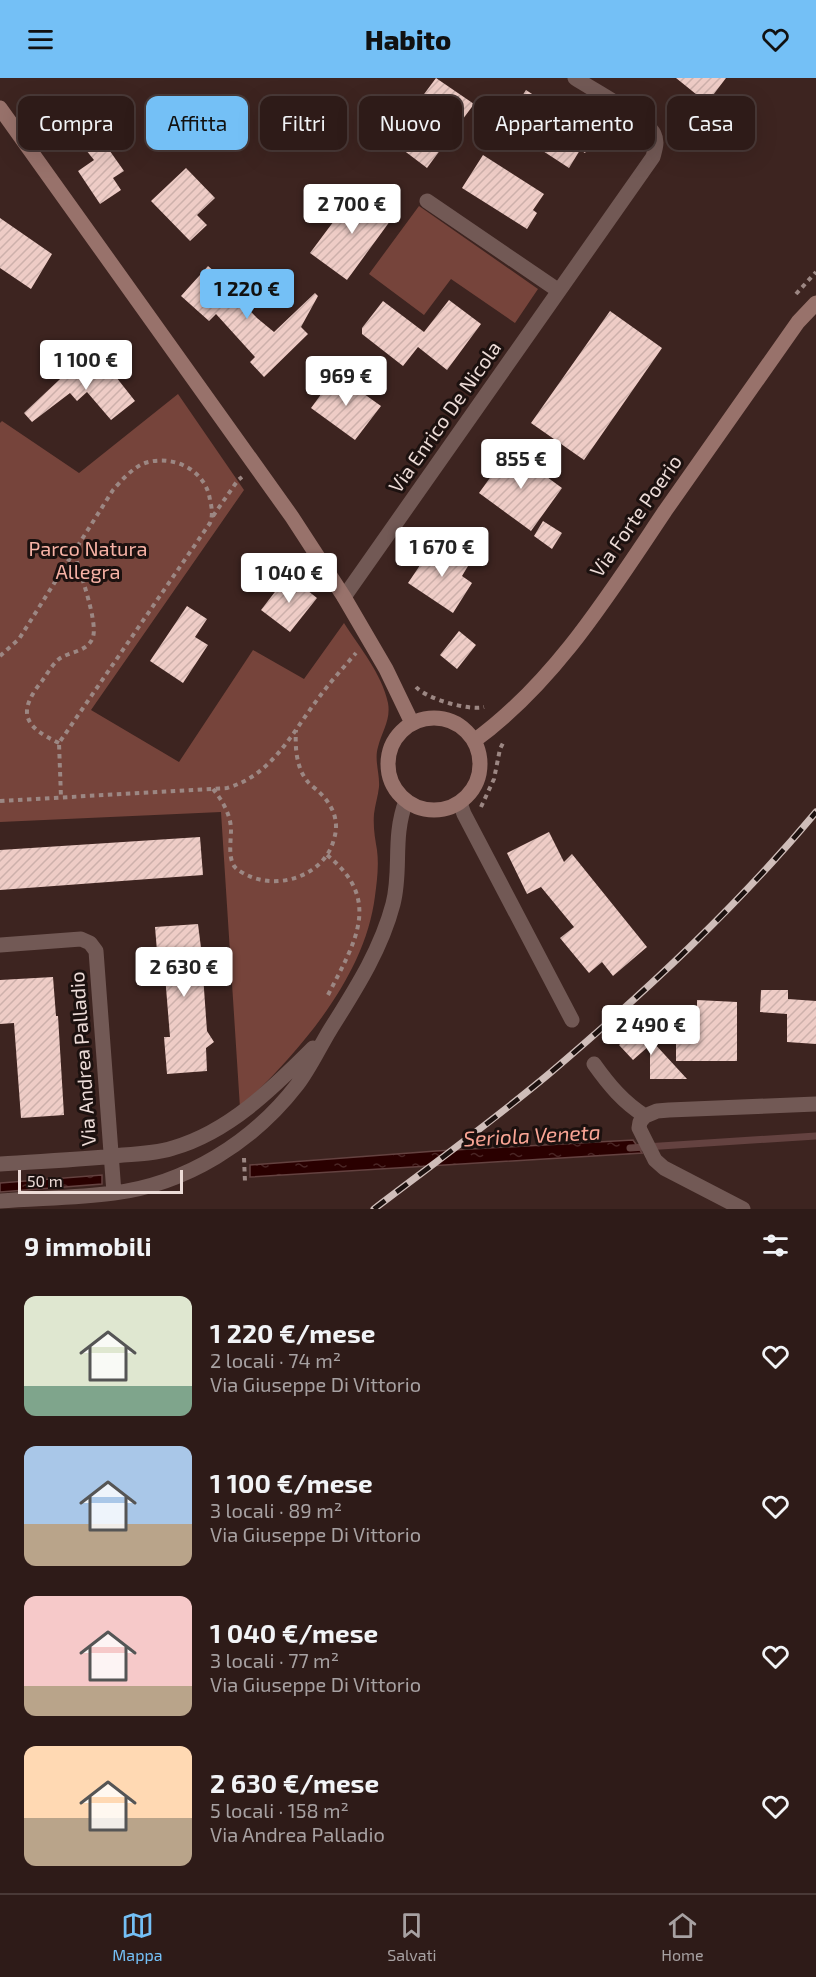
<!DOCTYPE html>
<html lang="it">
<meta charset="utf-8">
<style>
body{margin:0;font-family:"Exo 2",sans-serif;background:#3a2825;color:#f1f3f6;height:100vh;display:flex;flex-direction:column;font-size:22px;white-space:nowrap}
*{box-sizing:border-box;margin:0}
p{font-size:20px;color:#a7a1a2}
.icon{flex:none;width:33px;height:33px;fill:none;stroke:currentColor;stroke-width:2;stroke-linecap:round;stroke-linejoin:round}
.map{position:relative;height:1131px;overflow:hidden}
.drawer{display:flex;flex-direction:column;background:#2e1b18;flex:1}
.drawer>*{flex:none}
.hud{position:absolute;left:18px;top:18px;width:780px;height:54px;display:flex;gap:12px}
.scale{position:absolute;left:18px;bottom:15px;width:165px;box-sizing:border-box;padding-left:6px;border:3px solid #ecdbd7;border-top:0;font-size:16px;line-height:21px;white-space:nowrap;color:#ecdbd7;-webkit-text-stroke:4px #1c110f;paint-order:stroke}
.price{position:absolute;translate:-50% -51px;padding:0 14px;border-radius:6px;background:#fff;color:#222;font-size:20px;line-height:39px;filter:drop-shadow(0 2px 3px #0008)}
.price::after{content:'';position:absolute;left:50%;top:36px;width:18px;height:14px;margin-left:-9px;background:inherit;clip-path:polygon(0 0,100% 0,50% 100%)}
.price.on{background:#74c0f6;color:#111}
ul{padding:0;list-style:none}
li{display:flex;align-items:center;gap:18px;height:150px;padding:0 24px}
li span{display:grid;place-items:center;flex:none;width:168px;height:120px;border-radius:12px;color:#555}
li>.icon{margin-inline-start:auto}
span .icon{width:72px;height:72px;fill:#fffc;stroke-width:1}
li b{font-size:26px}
h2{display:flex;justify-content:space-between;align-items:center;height:72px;padding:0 24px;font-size:26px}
.tag{padding:0 21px;border-radius:12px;background:#2e1b18;box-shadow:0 6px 24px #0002,0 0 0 2px #493937;font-size:21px;line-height:54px}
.tag.on{background:#74c0f6;color:#111}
header{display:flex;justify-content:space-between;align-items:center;height:78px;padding:0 24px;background:#74c0f6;color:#111;font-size:27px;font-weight:800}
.menu{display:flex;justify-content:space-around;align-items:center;height:84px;border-top:2px solid #493937;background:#2e1b18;font-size:16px;color:#a7a1a2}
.menu a{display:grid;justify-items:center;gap:3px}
.menu .on{color:#74c0f6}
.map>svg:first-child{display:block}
</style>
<header><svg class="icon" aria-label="menu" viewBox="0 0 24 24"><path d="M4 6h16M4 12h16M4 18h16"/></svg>Habito<svg class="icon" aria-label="heart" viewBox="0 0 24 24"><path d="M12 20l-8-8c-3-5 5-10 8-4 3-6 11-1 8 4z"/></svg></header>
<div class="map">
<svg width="816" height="1131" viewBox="0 0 816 1131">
<defs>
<pattern id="water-ripples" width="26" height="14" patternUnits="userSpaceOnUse" patternTransform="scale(1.5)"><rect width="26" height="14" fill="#2a0000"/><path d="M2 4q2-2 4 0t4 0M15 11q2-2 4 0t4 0" fill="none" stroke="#492524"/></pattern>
<pattern id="building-hatch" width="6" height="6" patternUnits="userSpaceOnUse" patternTransform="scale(1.5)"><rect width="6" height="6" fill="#eeccc6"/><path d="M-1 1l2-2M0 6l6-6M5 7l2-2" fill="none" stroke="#cdb0ab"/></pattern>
</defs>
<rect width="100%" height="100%" fill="#3d2420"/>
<path fill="#76443b" d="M 419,128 L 538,211 L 515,245 L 451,201 L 424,237 L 369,196 Z
M 178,316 L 244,412 L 91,632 L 179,684 L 253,572 L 304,601 L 344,545 C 360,570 382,596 388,625 C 391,642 382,653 378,669 C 374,682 380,696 379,709 C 378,718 375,727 374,736 C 373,749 375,760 377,772 C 379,787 377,803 375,818 C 365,900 298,975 240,1030 L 221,734 L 0,744 L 0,345 L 2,343 L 79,395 Z"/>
<path fill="url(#water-ripples)" stroke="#644240" stroke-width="1.5" d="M 633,1062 L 642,1075 L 250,1099 L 250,1087 L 436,1073 Z
M 102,1097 L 102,1106 L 0,1114 L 0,1105 Z"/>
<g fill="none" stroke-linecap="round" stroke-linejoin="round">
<path stroke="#644240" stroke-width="7" d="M 630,1070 L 816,1058"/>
</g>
<path fill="url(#building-hatch)" d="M 436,0 L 474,26 L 427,90 L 390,62 Z
M 676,0 L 726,0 L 707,25 Z
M 526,12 L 596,58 L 585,75 L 580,72 L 569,90 L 503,47 Z
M 90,35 L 105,55 L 100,59 L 124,93 L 113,100 L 121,112 L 100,126 L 78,93 L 94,82 L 69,51 Z
M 483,77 L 544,116 L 533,132 L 537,135 L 527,151 L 462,110 Z
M 186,90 L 215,120 L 197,137 L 207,147 L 190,163 L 151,123 Z
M 357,112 L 393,139 L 347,202 L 310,175 Z
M 0,140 L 52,176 L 31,211 L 0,190 Z
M 208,188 L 237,213 L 234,216 L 257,240 L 274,254 L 315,215 L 318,218 L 301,249 L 308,256 L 264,299 L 250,284 L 255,279 L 216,236 L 209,243 L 181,218 Z
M 449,222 L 481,246 L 447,292 L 418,269 L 403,288 L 362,256 L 362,250 L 383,223 L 424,254 Z
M 610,233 L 662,270 L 584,382 L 531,345 Z
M 77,285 L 82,291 L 88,285 L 93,291 L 99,285 L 102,288 L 105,285 L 135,323 L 111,342 L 87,314 L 77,323 L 70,315 L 32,344 L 24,335 Z
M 336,296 L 381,328 L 355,362 L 311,330 Z
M 510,372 L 562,410 L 531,453 L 479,415 Z
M 543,443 L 562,455 L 552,471 L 534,458 Z
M 435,465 L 468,488 L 462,498 L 472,505 L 453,535 L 408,505 Z
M 288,497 L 317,520 L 290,554 L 261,532 Z
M 187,528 L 207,541 L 195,559 L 208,567 L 183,605 L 150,583 Z
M 459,553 L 476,567 L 457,591 L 440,577 Z
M 549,754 L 564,784 L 572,776 L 647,869 L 613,898 L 602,884 L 589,895 L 560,860 L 574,849 L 541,809 L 527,816 L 507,775 Z
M 200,759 L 203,797 L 0,812 L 0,772 Z
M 198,846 L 201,870 L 211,879 L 202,883 L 207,953 L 214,964 L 206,970 L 207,993 L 167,996 L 164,959 L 170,959 L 164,885 L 158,885 L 155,849 Z
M 53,899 L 56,938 L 58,938 L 64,1037 L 21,1040 L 14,945 L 0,946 L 0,902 Z
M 761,912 L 788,912 L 788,921 L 816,923 L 816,966 L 787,964 L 787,936 L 760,934 Z
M 697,922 L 737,924 L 737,983 L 676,983 L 676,949 L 687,949 L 687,928 L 697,929 Z
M 640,949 L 653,964 L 687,1001 L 650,1001 L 650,967 L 633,982 L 619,967 Z"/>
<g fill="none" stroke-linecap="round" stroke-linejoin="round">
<path stroke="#9c8783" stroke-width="4" stroke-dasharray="4.5 4.5" stroke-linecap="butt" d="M 796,216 L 816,194
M 213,438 L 238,402 L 242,399
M 0,578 L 19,561 L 113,412 C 121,403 133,389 145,385 C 173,376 206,392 210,422 C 212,430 213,438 210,445 L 59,665 L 61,719
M 416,609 C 427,621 469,633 484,629
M 59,665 C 25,649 16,635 42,603 C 47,596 52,587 59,581 C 70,573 88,574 93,559 C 98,543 79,492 74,474
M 213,711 C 222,722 231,737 231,752 C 231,763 228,778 234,788 C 237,792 244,796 249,798 C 280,812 325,797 334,761 C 340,742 332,726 318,713 C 315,710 310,707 308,704 C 296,690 295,669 296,652
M 0,723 L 227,710 C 273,697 293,653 320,618 C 331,603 344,589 356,575
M 481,729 L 494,701 L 500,671 L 504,663
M 327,777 C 383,822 355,864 328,917
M 244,1080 L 245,1104"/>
<path stroke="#725955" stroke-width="15" d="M 427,123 L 559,213
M 344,519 L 653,79 C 655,71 658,64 654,56 C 645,39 593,12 575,0
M 460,725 L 464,736 L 572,942
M 0,867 L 81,861 L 90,865 L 96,873 L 114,1115
M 594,986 C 609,1007 623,1024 645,1038 L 640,1044 L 639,1050 L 655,1082 L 664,1090 L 743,1131
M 645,1038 L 657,1033 L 669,1032 L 816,1026
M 0,1086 C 41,1083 82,1082 123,1077 C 140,1076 157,1075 173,1070 C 229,1054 273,1010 313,970
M 0,1123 C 38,1120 76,1120 114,1115 C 186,1106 253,1064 297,1007 C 310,990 319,970 330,952 C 355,912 381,872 393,826 C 402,791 392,760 406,723"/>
<path stroke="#98726b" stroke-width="15" d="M 0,30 L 292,439 L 344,519 L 386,591 L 412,645
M388 686a46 46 0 1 1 92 0a46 46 0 1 1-92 0Z
M 474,663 C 555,604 610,515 665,433 C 709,370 753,307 798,244 L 816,225"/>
<defs>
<path id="rail" d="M 374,1131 C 433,1086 494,1042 550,995 C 644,915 737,829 816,734"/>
</defs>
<use href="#rail" stroke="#cfbdb9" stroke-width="7"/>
<use href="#rail" stroke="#1c110f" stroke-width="4.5" stroke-dasharray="14" stroke-linecap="butt"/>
</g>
<g text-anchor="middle" stroke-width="6" stroke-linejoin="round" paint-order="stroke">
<g font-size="20" fill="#ecdbd7" stroke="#1c110f">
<text transform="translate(445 339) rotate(-55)" y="7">Via Enrico De Nicola</text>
<text transform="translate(636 438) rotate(-55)" y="7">Via Forte Poerio</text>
<text transform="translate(83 981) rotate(-94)" y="7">Via Andrea Palladio</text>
</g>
<g font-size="20" fill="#f7b2a5" stroke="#1c110f">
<text x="88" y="478">Parco Natura<tspan x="88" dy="23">Allegra</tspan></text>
</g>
<g font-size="21" font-style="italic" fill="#faa595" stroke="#1c110f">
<text transform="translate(532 1058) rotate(-3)" y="7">Seriola Veneta</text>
</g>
</g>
</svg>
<div class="scale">50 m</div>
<b class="price" style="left:352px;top:157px">2 700 €</b>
<b class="price on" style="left:247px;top:242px">1 220 €</b>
<b class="price" style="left:86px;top:313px">1 100 €</b>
<b class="price" style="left:346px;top:329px">969 €</b>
<b class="price" style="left:521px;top:412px">855 €</b>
<b class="price" style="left:442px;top:500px">1 670 €</b>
<b class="price" style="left:289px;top:526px">1 040 €</b>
<b class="price" style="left:184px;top:920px">2 630 €</b>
<b class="price" style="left:651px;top:978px">2 490 €</b>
<div class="hud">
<a class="tag">Compra</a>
<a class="tag on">Affitta</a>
<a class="tag">Filtri</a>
<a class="tag">Nuovo</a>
<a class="tag">Appartamento</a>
<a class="tag">Casa</a>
</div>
</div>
<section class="drawer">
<h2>9 immobili<svg class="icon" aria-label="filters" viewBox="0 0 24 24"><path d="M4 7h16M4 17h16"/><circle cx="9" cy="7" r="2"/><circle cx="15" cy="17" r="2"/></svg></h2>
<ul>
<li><span style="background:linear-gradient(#dfe7d0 75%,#7fa58c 0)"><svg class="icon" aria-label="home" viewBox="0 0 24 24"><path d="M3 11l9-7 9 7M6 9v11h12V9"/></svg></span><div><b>1 220 €/mese</b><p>2 locali · 74 m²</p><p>Via Giuseppe Di Vittorio</p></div><svg class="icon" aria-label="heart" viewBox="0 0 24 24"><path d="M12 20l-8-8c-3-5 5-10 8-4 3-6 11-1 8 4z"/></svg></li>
<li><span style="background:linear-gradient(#a9c7e8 65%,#b9a48a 0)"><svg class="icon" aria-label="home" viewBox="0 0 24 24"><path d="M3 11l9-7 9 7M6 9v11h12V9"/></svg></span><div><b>1 100 €/mese</b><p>3 locali · 89 m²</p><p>Via Giuseppe Di Vittorio</p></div><svg class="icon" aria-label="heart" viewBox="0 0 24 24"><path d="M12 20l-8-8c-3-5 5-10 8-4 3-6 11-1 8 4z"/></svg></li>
<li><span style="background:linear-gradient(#f6c9c9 75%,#b9a48a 0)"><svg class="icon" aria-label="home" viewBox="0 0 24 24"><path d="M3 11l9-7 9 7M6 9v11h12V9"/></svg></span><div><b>1 040 €/mese</b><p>3 locali · 77 m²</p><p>Via Giuseppe Di Vittorio</p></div><svg class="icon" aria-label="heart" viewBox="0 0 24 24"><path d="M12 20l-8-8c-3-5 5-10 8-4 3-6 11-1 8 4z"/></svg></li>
<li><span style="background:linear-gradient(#ffd9b3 60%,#b9a48a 0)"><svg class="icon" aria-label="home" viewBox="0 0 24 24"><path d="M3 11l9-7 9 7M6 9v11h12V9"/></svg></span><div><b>2 630 €/mese</b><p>5 locali · 158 m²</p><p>Via Andrea Palladio</p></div><svg class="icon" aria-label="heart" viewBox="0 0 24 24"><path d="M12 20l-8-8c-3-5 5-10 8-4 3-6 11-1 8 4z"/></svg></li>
</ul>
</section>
<nav class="menu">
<a class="on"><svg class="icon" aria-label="map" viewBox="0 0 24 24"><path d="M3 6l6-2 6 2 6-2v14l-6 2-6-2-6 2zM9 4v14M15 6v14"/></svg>Mappa</a>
<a><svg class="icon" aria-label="saved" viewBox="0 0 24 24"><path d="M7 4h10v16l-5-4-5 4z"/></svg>Salvati</a>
<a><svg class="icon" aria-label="home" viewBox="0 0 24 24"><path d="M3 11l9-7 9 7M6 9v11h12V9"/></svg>Home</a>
</nav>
